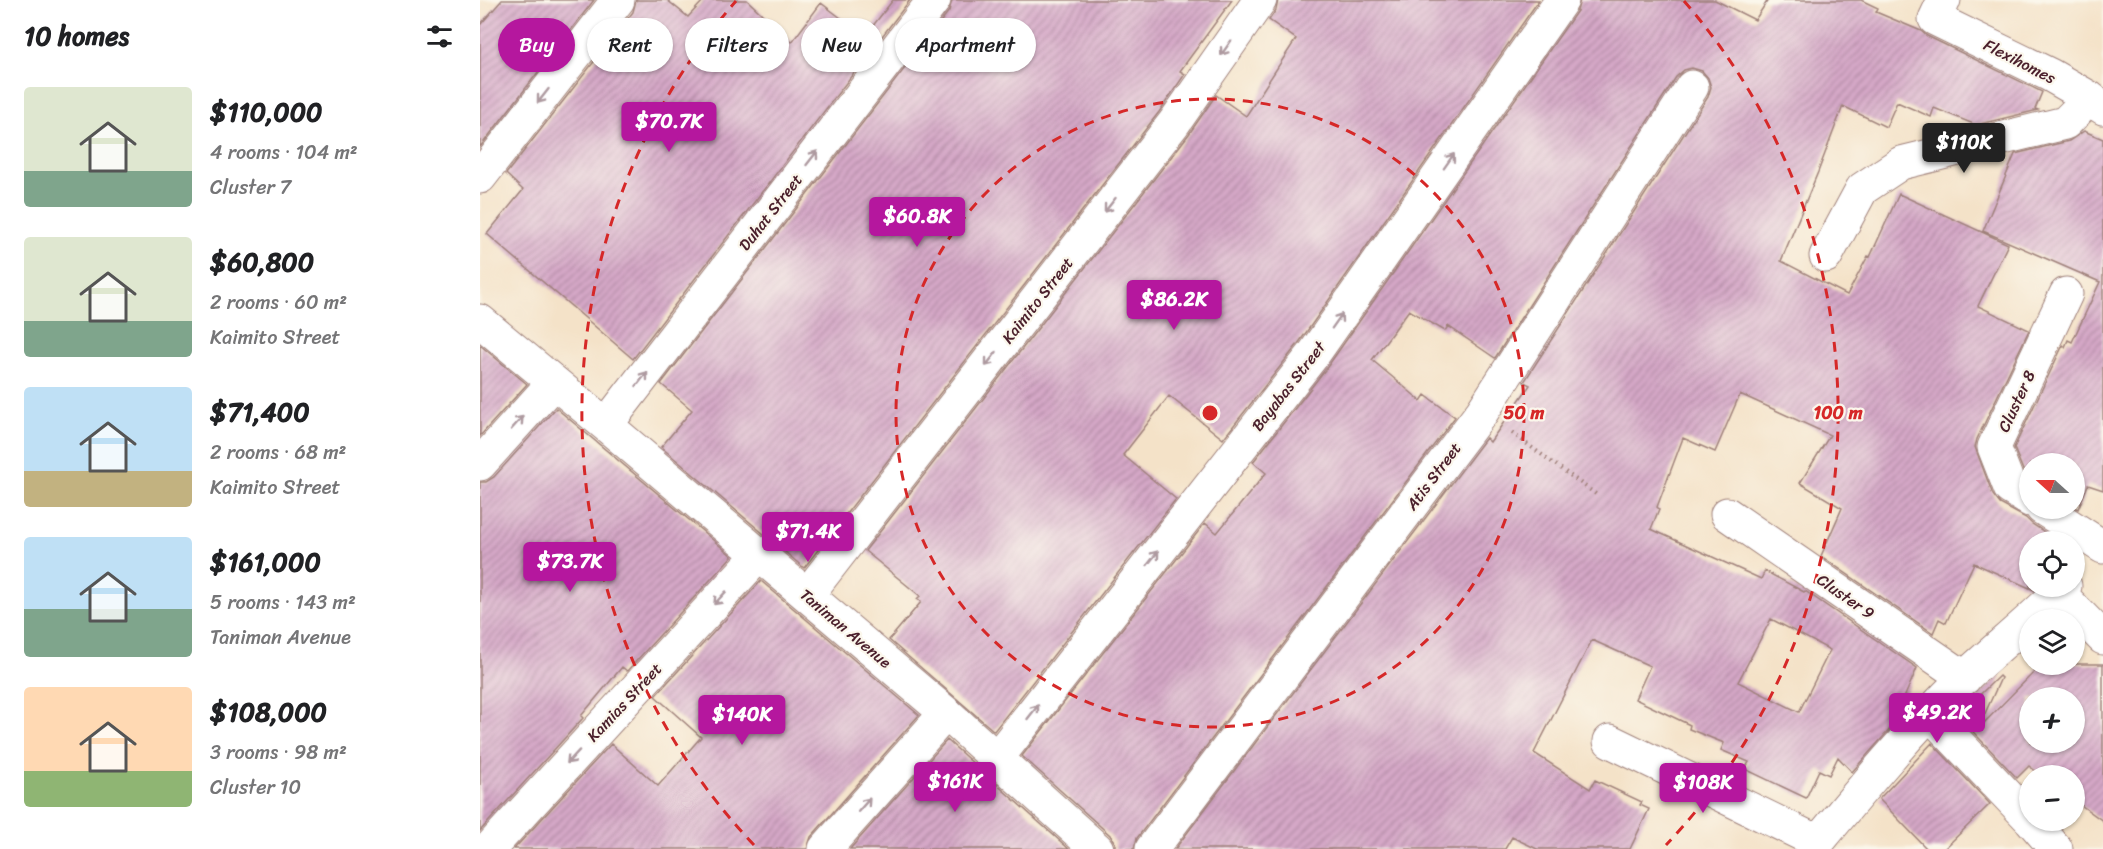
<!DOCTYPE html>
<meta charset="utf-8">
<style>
body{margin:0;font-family:Sriracha,sans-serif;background:#f2f2f2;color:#202124;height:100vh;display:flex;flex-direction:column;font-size:22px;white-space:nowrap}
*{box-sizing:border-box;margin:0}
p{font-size:20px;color:#757577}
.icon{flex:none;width:33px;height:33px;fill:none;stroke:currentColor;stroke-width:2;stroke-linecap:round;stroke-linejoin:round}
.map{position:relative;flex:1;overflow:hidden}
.side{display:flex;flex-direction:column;background:#fff;width:480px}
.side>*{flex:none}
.guide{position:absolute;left:18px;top:18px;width:570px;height:54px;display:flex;gap:12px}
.needle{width:39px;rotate:291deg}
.fabs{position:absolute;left:1539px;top:453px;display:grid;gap:12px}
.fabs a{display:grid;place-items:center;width:66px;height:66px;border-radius:50%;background:#fff;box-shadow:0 2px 4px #0004;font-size:30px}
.price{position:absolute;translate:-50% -51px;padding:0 14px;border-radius:6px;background:#b5179e;color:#fff;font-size:20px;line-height:39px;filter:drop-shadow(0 2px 3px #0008)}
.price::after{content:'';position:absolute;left:50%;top:36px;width:18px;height:14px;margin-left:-9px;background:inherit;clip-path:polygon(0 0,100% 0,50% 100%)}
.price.on{background:#222;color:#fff}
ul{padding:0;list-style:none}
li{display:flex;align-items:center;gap:18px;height:150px;padding:0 24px}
li span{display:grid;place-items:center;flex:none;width:168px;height:120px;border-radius:6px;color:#555}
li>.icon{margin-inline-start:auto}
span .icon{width:72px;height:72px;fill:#fffc;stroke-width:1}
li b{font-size:26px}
h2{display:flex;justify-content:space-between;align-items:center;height:72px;padding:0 24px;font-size:26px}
.chip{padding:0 21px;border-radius:27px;background:#fff;box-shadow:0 2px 4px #0004;font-size:21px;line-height:54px}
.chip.on{background:#b5179e;color:#fff}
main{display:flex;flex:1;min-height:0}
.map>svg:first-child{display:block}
</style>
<main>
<section class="side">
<h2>10 homes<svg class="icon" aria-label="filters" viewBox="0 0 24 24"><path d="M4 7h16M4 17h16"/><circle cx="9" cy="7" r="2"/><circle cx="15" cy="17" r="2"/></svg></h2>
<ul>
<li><span style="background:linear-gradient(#dfe7d0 70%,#7fa58c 0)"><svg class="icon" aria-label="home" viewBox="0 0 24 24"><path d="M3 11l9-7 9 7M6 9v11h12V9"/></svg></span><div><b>$110,000</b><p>4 rooms · 104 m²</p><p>Cluster 7</p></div></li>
<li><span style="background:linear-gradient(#dfe7d0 70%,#7fa58c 0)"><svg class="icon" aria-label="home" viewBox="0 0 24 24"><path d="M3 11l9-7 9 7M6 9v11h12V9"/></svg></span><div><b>$60,800</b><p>2 rooms · 60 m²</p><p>Kaimito Street</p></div></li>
<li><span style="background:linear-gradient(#bfe0f5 70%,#c2b280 0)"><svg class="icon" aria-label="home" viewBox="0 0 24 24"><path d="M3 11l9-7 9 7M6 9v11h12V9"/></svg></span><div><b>$71,400</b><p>2 rooms · 68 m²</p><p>Kaimito Street</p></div></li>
<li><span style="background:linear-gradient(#bfe0f5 60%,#7fa58c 0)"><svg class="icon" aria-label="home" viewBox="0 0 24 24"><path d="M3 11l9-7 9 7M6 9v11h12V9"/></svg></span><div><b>$161,000</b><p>5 rooms · 143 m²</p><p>Taniman Avenue</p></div></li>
<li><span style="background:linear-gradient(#ffd9b3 70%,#8fb573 0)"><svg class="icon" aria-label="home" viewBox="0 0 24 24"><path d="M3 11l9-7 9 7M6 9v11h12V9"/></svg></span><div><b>$108,000</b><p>3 rooms · 98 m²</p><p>Cluster 10</p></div></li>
</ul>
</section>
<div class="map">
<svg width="1623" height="849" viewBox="0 0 1623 849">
<defs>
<pattern id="building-hatch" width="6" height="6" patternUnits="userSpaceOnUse" patternTransform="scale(1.5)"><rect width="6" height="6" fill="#d5a8c7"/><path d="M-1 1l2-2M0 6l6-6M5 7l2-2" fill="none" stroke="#af88a2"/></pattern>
</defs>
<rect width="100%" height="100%" fill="#fbf7ec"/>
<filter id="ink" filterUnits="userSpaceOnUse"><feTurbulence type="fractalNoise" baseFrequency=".0167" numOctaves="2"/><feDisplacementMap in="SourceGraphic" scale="12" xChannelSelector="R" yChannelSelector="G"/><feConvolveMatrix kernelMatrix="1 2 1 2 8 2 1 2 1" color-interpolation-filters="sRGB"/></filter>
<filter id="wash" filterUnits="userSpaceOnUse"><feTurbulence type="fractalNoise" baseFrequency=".008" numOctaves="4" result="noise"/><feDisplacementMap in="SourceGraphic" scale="24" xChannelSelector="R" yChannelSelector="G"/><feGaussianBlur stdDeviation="1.35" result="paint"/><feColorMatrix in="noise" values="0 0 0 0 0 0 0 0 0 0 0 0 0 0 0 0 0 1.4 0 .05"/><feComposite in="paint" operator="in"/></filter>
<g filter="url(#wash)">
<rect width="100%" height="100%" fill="#f4e2c8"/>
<g id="blocks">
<path fill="url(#building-hatch)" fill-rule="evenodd" d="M 22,0 L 114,0 L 0,147 L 0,25 Z
M 156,0 L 187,0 L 208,17 L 224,0 L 267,0 L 312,42 L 341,3 L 385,36 L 413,0 L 430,0 L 153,359 L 7,234 L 43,190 L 26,174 L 153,12 Z
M 472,0 L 752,0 L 700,71 L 705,74 L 679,112 L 324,568 L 181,447 L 212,410 L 181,384 L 469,11 Z
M 798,0 L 1059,0 L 818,344 L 743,439 L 689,396 L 643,455 L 696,499 L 514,731 L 409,640 L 441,602 L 437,599 L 440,596 L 385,551 L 709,134 L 736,95 L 766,116 L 816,39 L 789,20 L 796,10 Z
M 1100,0 L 1235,0 L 1275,20 L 1288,0 L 1381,0 L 1398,8 L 1396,12 L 1441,31 L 1447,36 L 1562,92 L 1555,109 L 1558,110 L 1496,125 L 1454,108 L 1451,117 L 1417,102 L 1406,127 L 1363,106 L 1338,172 L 1301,261 L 1367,295 L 1388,256 L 1390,257 L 1419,194 L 1528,244 L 1498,306 L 1549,330 L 1497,439 L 1495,447 L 1513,495 L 1520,504 L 1546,518 L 1552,524 L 1580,542 L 1550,542 L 1550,586 L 1558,586 L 1554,590 L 1494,563 L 1466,623 L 1459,619 L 1453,633 L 1341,556 L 1362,508 L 1320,483 L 1350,435 L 1260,394 L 1235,452 L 1203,438 L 1177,507 L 1179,509 L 1171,529 L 1281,579 L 1285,571 L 1324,592 L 1325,591 L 1437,668 L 1411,728 L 1372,772 L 1358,757 L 1349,775 L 1339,770 L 1326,798 L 1265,769 L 1269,762 L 1241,750 L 1244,743 L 1209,729 L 1210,725 L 1155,699 L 1170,666 L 1112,640 L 1054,753 L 1110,789 L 1115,780 L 1162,802 L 1160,805 L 1169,809 L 1150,849 L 1057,849 L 1032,837 L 1025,849 L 695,849 L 1006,438 L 1010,442 L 1050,385 L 1044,382 L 1228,97 L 1231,87 L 1228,78 L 1222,71 L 1212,68 L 1204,70 L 1196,77 L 1015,358 L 968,326 L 965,331 L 929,310 L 892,360 L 941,401 L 945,395 L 975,417 L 657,838 L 654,849 L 635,849 L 635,843 L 630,835 L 542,756 L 725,523 L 737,533 L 786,473 L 773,462 L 848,366 L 1097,11 ZM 1291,619 L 1350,650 L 1319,712 L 1258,682 Z
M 1604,131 L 1623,139 L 1623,490 L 1608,485 L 1598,509 L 1594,507 L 1594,464 L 1550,464 L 1550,478 L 1545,475 L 1534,448 L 1583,345 L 1585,347 L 1588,340 L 1592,342 L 1620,282 L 1503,231 L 1535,154 L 1589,141 Z
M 0,345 L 47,384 L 0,436 Z
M 76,408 L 252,556 L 147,671 L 142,667 L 101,716 L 103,718 L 0,831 L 0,482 L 6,482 L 14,477 Z
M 281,581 L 439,715 L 331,837 L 327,849 L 34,849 L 131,744 L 178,786 L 221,737 L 175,696 Z
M 1562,664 L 1623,664 L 1623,821 L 1594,800 L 1594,776 L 1562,776 L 1549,766 L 1537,778 L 1478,716 L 1519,676 L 1521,678 L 1498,729 ZM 1550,698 L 1594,698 L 1594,742 L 1550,742 Z
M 467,740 L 589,849 L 370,849 Z
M 1452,743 L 1510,804 L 1464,849 L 1447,849 L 1399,799 Z"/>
</g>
</g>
<g filter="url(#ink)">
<use href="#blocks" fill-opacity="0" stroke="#9f807a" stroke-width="1.5"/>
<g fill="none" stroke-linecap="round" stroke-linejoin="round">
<defs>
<path id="minor" d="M 1464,0 L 1455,19 L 1570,75 L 1610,98 L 1623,108
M 0,177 L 138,0
M 1346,256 L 1382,189 L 1421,163 L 1585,123 L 1610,98
M 0,321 L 126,425 L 466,713 L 617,849
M 126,425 L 454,0
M 0,464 L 74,382
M 1550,500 L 1530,488 L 1514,447 L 1586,294
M 1562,508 L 1623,547
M 1247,514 L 1485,678
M 1579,593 L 1623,638
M 327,595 L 694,123 L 780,0
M 1450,714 L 1550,819
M 1130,741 L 1338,842
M 517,758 L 833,355 L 1082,0
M 1551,820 L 1576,849
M 9,849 L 279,555
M 345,849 L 466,713
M 672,849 L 1002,412 L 1212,87
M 1335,849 L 1338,842 C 1385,785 1432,729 1484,678 C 1517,647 1553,619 1585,586"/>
</defs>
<use href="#minor" stroke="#9f807a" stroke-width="35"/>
<path stroke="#9f807a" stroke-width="4" stroke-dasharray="1.5 4.5" stroke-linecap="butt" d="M 1032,433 L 1117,495"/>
<use href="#minor" stroke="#fff" stroke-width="33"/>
</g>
<defs><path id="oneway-shaft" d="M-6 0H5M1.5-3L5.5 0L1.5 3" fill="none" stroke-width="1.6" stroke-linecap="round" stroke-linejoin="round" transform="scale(1.5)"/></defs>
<g stroke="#ae9aa0">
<use href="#oneway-shaft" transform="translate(746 48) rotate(125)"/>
<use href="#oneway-shaft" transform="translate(63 96) rotate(128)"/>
<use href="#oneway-shaft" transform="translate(332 158) rotate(-52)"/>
<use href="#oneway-shaft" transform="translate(969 161) rotate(-55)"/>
<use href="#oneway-shaft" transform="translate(630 205) rotate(128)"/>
<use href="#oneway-shaft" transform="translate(857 321) rotate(-55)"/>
<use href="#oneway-shaft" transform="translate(511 359) rotate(128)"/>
<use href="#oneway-shaft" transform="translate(162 379) rotate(-52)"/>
<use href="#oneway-shaft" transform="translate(37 423) rotate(-48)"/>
<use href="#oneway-shaft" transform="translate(673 558) rotate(-52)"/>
<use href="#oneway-shaft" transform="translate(240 598) rotate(133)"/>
<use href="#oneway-shaft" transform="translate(553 712) rotate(-52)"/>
<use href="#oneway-shaft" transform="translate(93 757) rotate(133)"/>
<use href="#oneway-shaft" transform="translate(384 805) rotate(-49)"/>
</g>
</g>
<g fill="none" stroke="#d62828" stroke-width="3" stroke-dasharray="10 8">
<circle cx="730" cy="413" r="314"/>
<path d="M274 845A628 628 0 0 1 256 1M1204 1A628 628 0 0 1 1186 845"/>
</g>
<g text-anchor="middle" stroke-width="4.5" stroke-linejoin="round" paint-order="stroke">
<g font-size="16" fill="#4a1f2b" stroke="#fbf7ec">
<text transform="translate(1540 61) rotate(27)" y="6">Flexihomes</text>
<text transform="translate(290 212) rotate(-52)" y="6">Duhat Street</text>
<text transform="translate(557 300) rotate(-52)" y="6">Kaimito Street</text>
<text transform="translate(808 386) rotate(-52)" y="6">Bayabas Street</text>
<text transform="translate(1536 401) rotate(-65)" y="6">Cluster 8</text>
<text transform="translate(953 476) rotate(-53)" y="6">Atis Street</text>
<text transform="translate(1366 596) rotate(35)" y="6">Cluster 9</text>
<text transform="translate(366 628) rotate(40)" y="6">Taniman Avenue</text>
<text transform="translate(144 702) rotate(-47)" y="6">Kamias Street</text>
</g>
</g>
<circle cx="730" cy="413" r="9" fill="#d62828" stroke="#fbf7ec" stroke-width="3"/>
<g font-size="18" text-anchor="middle" font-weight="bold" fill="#d62828" stroke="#fbf7ec" stroke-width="4.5" stroke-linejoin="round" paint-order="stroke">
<text x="1044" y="419">50 m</text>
<text x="1358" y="419">100 m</text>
</g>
</svg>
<div class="fabs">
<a><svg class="needle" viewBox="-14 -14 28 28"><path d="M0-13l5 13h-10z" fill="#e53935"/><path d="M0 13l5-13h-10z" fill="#757577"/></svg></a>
<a><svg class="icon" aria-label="locate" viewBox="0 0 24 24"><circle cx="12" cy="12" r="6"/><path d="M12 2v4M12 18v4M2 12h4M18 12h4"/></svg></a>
<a><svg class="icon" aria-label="layers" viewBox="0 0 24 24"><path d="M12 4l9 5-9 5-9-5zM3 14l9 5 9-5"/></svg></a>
<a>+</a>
<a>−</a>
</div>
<b class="price" style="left:189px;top:153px">$70.7K</b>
<b class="price on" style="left:1484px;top:174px">$110K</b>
<b class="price" style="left:437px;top:248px">$60.8K</b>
<b class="price" style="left:694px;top:331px">$86.2K</b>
<b class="price" style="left:328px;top:563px">$71.4K</b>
<b class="price" style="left:90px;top:593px">$73.7K</b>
<b class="price" style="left:1457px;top:744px">$49.2K</b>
<b class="price" style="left:262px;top:746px">$140K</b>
<b class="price" style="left:475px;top:813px">$161K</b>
<b class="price" style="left:1223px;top:814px">$108K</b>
<div class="guide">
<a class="chip on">Buy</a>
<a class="chip">Rent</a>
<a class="chip">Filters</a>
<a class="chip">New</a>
<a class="chip">Apartment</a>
</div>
</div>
</main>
